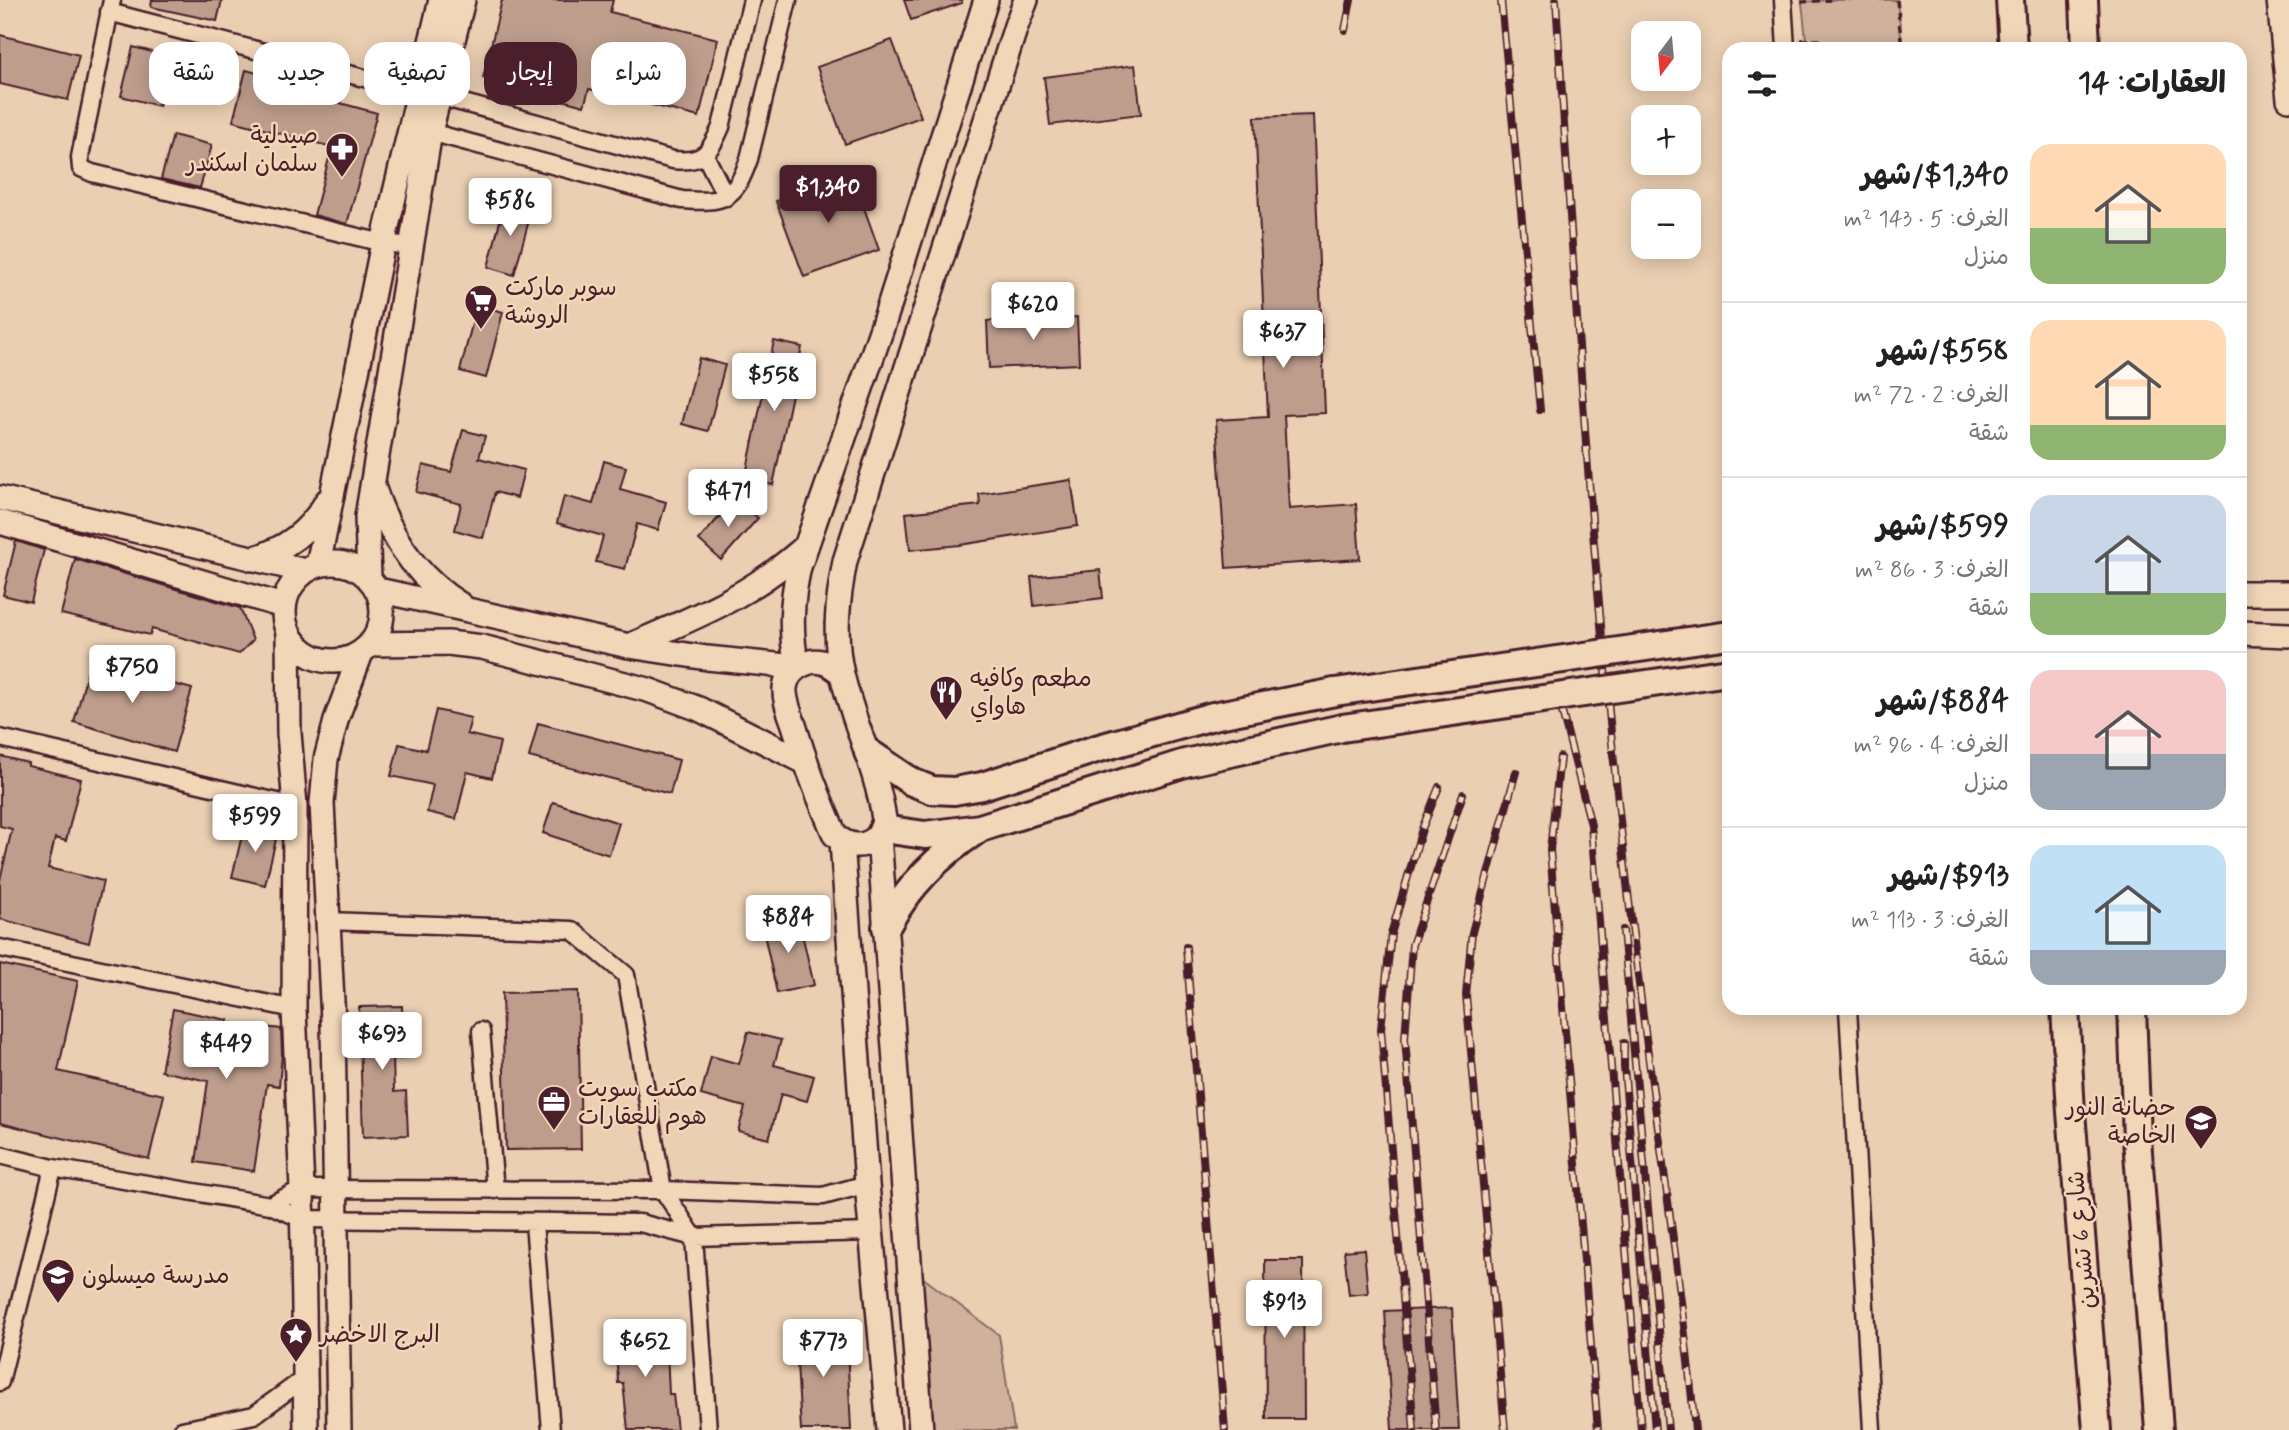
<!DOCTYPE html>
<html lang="ar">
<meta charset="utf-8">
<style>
body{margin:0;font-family:Mynerve,"Playpen Sans Arabic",sans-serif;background:#f2f2f2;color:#222;direction:rtl;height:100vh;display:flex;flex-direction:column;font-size:26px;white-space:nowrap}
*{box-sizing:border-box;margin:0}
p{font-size:23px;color:#767676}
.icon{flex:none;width:38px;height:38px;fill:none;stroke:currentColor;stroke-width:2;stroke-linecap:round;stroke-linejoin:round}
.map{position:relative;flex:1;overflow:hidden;direction:ltr}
.side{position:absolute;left:1722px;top:42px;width:525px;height:973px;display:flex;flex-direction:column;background:#fff;border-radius:21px;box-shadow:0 4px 18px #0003;direction:rtl}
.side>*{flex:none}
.top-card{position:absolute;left:21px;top:42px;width:665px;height:63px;direction:rtl;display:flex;gap:14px}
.needle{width:46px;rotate:196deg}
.buttons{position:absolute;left:1631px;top:21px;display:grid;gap:14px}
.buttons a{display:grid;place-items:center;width:70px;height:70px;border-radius:14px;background:#fff;box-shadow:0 4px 18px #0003;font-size:35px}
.price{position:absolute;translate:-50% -60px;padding:0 16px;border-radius:7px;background:#fff;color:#222;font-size:23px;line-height:46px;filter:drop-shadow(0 2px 4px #0008)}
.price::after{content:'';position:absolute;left:50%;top:42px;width:21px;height:16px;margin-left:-10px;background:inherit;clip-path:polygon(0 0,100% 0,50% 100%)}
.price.selected{background:#4a1f2b;color:#fff}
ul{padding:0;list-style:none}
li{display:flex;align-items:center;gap:21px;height:175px;padding:0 21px}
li+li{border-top:2px solid #e0e0e0}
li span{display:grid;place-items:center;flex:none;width:196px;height:140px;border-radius:21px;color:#555}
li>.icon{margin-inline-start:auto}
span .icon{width:84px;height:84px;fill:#fffc;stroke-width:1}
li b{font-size:30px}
h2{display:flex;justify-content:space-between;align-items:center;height:84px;padding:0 21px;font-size:30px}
.tag{padding:0 24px;border-radius:21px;background:#fff;box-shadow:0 4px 18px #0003;font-size:24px;line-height:63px}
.tag.selected{background:#4a1f2b;color:#fff}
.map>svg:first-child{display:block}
</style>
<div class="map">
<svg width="2289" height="1430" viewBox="0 0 2289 1430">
<rect width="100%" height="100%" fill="#eacfb2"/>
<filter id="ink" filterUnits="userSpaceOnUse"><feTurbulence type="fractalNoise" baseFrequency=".0143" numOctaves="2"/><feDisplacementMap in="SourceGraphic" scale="14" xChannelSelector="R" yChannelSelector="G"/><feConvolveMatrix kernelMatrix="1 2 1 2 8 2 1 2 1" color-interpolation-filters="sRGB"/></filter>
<g filter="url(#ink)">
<path fill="#d0b29c" stroke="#8d6864" stroke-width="2" d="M 1830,0 L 1897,0 L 1902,44 L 1989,42 L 1989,49 L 1807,49 L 1802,2 Z
M 910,1268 L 999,1335 L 1014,1430 L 921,1430 Z"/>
<path fill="#be9d8d" stroke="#4a1f2b" stroke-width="2" d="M 152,0 L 222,0 L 217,21 L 151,7 Z
M 502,0 L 613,0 L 610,12 L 718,39 L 699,117 L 589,89 L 584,106 L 483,78 Z
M 904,0 L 962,0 L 962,3 L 911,20 Z
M 0,35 L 79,55 L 68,100 L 0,84 Z
M 892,40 L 921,117 L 845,144 L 817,67 Z
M 133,47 L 172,57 L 159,106 L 121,96 Z
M 1135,65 L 1141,114 L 1050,125 L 1044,77 Z
M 246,70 L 342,95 L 340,103 L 377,113 L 347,224 L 314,215 L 332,147 L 233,121 Z
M 1313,115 L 1325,413 L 1284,415 L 1289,509 L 1356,504 L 1360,559 L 1226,568 L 1216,420 L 1268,417 L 1255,117 Z
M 173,135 L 212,145 L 200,188 L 161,179 Z
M 852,174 L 879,250 L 804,277 L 776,201 Z
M 505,202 L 532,209 L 514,275 L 488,267 Z
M 477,305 L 503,312 L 486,378 L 460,371 Z
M 1077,317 L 1079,364 L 989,368 L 987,321 Z
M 774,341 L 802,347 L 773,485 L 745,479 Z
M 699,358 L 725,365 L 708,431 L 682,424 Z
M 463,430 L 485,436 L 479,458 L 524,470 L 517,498 L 495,492 L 483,538 L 455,530 L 461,504 L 416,492 L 423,465 L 451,472 Z
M 604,461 L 626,467 L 620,489 L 666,502 L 658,530 L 637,524 L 625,569 L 596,562 L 603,536 L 557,523 L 564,496 L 593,504 Z
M 1071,480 L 1078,526 L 960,545 L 910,550 L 906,513 L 980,505 L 979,494 Z
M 736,498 L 758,518 L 721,560 L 699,540 Z
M 16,541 L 44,550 L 31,602 L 3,595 Z
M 75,559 L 240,608 L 253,640 L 239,654 L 152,629 L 150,635 L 61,614 Z
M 1100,570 L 1103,598 L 1034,606 L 1031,577 Z
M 92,656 L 135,668 L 133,673 L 192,689 L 174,752 L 74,722 Z
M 436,710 L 471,718 L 467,734 L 500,742 L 492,778 L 467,772 L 456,819 L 427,812 L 433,785 L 391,776 L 399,744 L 426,750 Z
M 538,723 L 679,760 L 670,794 L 529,757 Z
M 0,756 L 28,763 L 28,766 L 81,779 L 66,841 L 55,838 L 48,868 L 103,881 L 89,943 L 0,919 L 0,880 L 12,829 L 0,826 Z
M 553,802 L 619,823 L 609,855 L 543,833 Z
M 245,823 L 278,831 L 265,885 L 232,877 Z
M 798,917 L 814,985 L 777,993 L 762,925 Z
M 0,964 L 78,981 L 58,1071 L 164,1095 L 149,1159 L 0,1123 Z
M 578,991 L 581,1149 L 506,1150 L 502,993 Z
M 402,1006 L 404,1059 L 393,1059 L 394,1092 L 406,1091 L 408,1135 L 363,1137 L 359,1007 Z
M 173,1009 L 228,1020 L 227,1023 L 281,1029 L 282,1054 L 279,1086 L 267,1084 L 254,1171 L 196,1162 L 208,1081 L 161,1071 Z
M 748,1032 L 781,1040 L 774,1065 L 814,1076 L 807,1101 L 781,1094 L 769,1139 L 738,1131 L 745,1107 L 701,1095 L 711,1056 L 739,1064 Z
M 1364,1249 L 1368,1293 L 1349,1295 L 1344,1251 Z
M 1265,1260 L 1303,1260 L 1304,1419 L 1266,1419 Z
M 1452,1308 L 1459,1430 L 1392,1430 L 1385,1311 Z
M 846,1326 L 851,1430 L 801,1430 L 795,1330 Z
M 666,1328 L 669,1394 L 673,1394 L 677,1430 L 628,1430 L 623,1383 L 618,1383 L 615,1330 Z"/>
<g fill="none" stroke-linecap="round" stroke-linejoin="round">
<defs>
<path id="street" d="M 112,0 L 80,157 L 81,168 L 92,173 L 383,243 L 411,246
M 1783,0 L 1786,49
M 109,12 L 418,92
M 438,96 L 673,160 C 703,163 709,154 721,127 L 752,0
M 430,132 L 682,200 C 724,203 735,200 749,159 L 788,0
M 705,155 L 726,197
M 0,738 L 295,806
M 328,921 L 572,930 L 626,975 L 663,1190 L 694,1237 L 708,1430
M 0,948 L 294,1009
M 1848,1008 L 1872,1430
M 481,1031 L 495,1190
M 0,1155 L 53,1168 L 270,1205 L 302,1219 L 640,1223 L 694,1237 L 872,1232
M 270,1205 L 302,1189 L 663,1190 L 823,1196 L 867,1184
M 534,1223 L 551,1430
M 0,1382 L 53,1168
M 182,1430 L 254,1415 L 305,1378"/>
<path id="secondary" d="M 2279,0 L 2289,99
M 373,486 C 389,535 416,578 461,605
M 0,498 L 305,571
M 0,522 L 283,606
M 252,559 C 286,549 309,532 327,501
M284 612a49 49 0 1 1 98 0a49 49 0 1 1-98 0Z
M 318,565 L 383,243 L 441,0
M 369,579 L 367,517 L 430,132 L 463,0
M 378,590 L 629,646 L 707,658 L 797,667 C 790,632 791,602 799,567 L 884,322 L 986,0
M 2240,593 L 2289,593
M 2240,633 L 2289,635
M 288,634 L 289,733 L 295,806 L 294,1009 L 302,1189 L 306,1430
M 371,644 L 448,643 L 482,647 L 648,690 L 699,709 L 805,762
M 629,646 C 698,616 749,597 806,546
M 842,674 C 831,664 819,657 804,664 C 794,668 786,677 785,688 C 784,700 790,713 794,725 C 805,762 819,799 835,835 C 854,853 881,846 884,819 C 877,769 853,723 842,674 C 833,636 838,598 845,561 L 1016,26 L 1026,0
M 879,835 L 921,1430
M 842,842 L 867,1184 L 889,1430
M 339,1430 L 333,1021 L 322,803 L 326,759 L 337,717 L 361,653"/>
<path id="primary" d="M 2010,0 L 2013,49
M 2084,0 L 2086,49
M 868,752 L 912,782 L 932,790 L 954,791 L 982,786 L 1096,749 L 1213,716 L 1335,692
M 883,829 L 925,835 L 980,828 L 1185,763 L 1342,728
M 886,927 C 909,885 938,856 977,830
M 2065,1008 L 2071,1112 L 2097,1430
M 2132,1008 L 2137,1139 L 2159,1430"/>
</defs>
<use href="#street" stroke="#4a1f2b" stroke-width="21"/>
<use href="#secondary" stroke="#4a1f2b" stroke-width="28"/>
<use href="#primary" stroke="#4a1f2b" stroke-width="32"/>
<path stroke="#4a1f2b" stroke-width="3.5" stroke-dasharray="7 5" stroke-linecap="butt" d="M 1897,0 L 1902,49
M 1801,2 L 1830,0
M 1801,40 L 1819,40 L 1831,49"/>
<use href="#street" stroke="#f1d6b8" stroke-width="16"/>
<use href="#secondary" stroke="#f1d6b8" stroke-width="23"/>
<use href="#primary" stroke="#f1d6b8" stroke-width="26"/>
<defs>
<path id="rail" d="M 1501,0 L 1540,410
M 1556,0 C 1576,315 1596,630 1634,943 C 1653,1105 1680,1267 1695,1430
M 1345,30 L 1351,0
M 1561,708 L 1591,825 L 1641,1430
M 1560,757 L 1550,850 L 1598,1430
M 1623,930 L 1668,1430
M 1186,947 L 1225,1430
M 1624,1043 L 1624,1067 L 1655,1430
M 1414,1430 L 1381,1029 L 1391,934 L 1422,829 L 1439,787
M 1436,1430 L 1405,1038 L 1412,945 L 1463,794
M 1505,1430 L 1466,995 L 1472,932 L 1516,772"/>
</defs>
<use href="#rail" stroke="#4a1f2b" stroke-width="8"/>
<use href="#rail" stroke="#f1d6b8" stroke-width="5" stroke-dasharray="16" stroke-linecap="butt"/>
<defs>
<path id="primary-bridge" d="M 1335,692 L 1729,635
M 1342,728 L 1729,672"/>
</defs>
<use href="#primary-bridge" stroke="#4a1f2b" stroke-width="32" stroke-linecap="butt"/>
<use href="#primary-bridge" stroke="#f1d6b8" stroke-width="26"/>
</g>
</g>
<defs>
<symbol id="pharmacy-pin" viewBox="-11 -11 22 30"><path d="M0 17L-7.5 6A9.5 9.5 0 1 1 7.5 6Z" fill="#4a1f2b" stroke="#f1d6b8"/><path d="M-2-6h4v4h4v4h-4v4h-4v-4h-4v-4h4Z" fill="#fff"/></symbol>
<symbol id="supermarket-pin" viewBox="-11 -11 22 30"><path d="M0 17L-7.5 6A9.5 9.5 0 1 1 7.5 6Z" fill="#4a1f2b" stroke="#f1d6b8"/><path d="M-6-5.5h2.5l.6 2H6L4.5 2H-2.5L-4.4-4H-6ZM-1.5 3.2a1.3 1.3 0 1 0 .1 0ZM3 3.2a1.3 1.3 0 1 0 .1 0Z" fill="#fff"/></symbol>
<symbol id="restaurant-pin" viewBox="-11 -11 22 30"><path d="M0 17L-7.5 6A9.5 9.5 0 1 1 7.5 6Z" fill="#4a1f2b" stroke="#f1d6b8"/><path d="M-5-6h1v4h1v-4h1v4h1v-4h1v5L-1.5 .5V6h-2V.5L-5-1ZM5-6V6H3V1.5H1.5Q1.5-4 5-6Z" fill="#fff"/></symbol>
<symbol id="office-pin" viewBox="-11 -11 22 30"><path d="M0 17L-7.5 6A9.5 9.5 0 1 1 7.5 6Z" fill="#4a1f2b" stroke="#f1d6b8"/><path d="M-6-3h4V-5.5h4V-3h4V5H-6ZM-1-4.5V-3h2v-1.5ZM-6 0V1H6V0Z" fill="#fff"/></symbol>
<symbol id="school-pin" viewBox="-11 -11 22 30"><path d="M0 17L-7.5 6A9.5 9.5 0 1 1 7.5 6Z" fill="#4a1f2b" stroke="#f1d6b8"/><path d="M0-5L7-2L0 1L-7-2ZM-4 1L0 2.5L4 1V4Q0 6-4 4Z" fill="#fff"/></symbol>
<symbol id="sight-pin" viewBox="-11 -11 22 30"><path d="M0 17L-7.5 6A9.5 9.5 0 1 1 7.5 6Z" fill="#4a1f2b" stroke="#f1d6b8"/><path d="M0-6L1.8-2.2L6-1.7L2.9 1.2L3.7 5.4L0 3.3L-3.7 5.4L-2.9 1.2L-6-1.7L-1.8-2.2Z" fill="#fff"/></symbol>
</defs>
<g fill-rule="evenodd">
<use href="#pharmacy-pin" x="323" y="130" width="38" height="52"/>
<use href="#supermarket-pin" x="462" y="282" width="38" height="52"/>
<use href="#restaurant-pin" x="927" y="673" width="38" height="52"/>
<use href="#office-pin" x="535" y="1083" width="38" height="52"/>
<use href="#school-pin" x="2182" y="1102" width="38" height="52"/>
<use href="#school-pin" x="39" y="1256" width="38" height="52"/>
<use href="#sight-pin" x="277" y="1315" width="38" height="52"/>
</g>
<g text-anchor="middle" stroke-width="5" stroke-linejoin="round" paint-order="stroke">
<g font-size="24" fill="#4a1f2b" stroke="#f1d6b8" text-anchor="start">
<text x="318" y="143" text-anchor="end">صيدلية<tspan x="318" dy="28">سلمان اسكندر</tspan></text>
<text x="505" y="295">سوبر ماركت<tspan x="505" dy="28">الروشة</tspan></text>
<text x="970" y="686">مطعم وكافيه<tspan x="970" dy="28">هاواي</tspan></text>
<text x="578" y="1096">مكتب سويت<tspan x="578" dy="28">هوم للعقارات</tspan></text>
<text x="2176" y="1115" text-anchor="end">حضانة النور<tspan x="2176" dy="28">الخاصة</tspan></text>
<text x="82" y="1283">مدرسة ميسلون</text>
<text x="320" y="1342">البرج الاخضر</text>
</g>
<g font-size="24" fill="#4a1f2b" stroke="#f1d6b8">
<text transform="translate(2081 1240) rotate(-95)" y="8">شارع 6 تشرين</text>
</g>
</g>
</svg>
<div class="buttons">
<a><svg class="needle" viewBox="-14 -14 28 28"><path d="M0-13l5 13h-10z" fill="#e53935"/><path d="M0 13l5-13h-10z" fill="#767676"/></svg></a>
<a>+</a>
<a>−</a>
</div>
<b class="price selected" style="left:828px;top:225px">$1,340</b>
<b class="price" style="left:510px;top:238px">$586</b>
<b class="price" style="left:1033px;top:342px">$620</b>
<b class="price" style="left:1283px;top:370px">$637</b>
<b class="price" style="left:774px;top:413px">$558</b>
<b class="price" style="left:728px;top:529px">$471</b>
<b class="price" style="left:132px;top:705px">$750</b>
<b class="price" style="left:255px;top:854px">$599</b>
<b class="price" style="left:788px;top:955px">$884</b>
<b class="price" style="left:382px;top:1072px">$693</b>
<b class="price" style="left:226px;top:1081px">$449</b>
<b class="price" style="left:1284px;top:1340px">$913</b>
<b class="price" style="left:645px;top:1379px">$652</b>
<b class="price" style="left:823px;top:1379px">$773</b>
<div class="top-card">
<a class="tag">شراء</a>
<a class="tag selected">إيجار</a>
<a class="tag">تصفية</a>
<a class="tag">جديد</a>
<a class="tag">شقة</a>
</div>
<section class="side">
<h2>العقارات: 14<svg class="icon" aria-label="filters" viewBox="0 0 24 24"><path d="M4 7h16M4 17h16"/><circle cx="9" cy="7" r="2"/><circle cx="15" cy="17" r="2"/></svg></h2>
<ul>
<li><span style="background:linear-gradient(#ffd9b3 60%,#8fb573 0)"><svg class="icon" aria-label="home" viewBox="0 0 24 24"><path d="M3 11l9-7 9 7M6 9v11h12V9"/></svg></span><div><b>$1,340/شهر</b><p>الغرف: 5 · 143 m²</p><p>منزل</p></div></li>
<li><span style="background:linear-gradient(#ffd9b3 75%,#8fb573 0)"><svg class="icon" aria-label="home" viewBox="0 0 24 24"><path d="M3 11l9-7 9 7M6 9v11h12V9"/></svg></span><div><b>$558/شهر</b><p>الغرف: 2 · 72 m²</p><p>شقة</p></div></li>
<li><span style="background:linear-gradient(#c9d6e8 70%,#8fb573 0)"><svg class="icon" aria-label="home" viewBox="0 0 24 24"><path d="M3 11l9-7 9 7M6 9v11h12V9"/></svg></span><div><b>$599/شهر</b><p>الغرف: 3 · 86 m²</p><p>شقة</p></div></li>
<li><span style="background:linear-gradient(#f6c9c9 60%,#9aa5b1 0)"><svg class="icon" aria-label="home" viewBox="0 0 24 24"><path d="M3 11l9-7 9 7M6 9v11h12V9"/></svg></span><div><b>$884/شهر</b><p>الغرف: 4 · 96 m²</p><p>منزل</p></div></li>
<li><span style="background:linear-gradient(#bfe0f5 75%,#9aa5b1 0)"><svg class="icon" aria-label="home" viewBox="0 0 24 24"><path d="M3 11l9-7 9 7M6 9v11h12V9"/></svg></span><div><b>$913/شهر</b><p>الغرف: 3 · 113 m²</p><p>شقة</p></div></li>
</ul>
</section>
</div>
